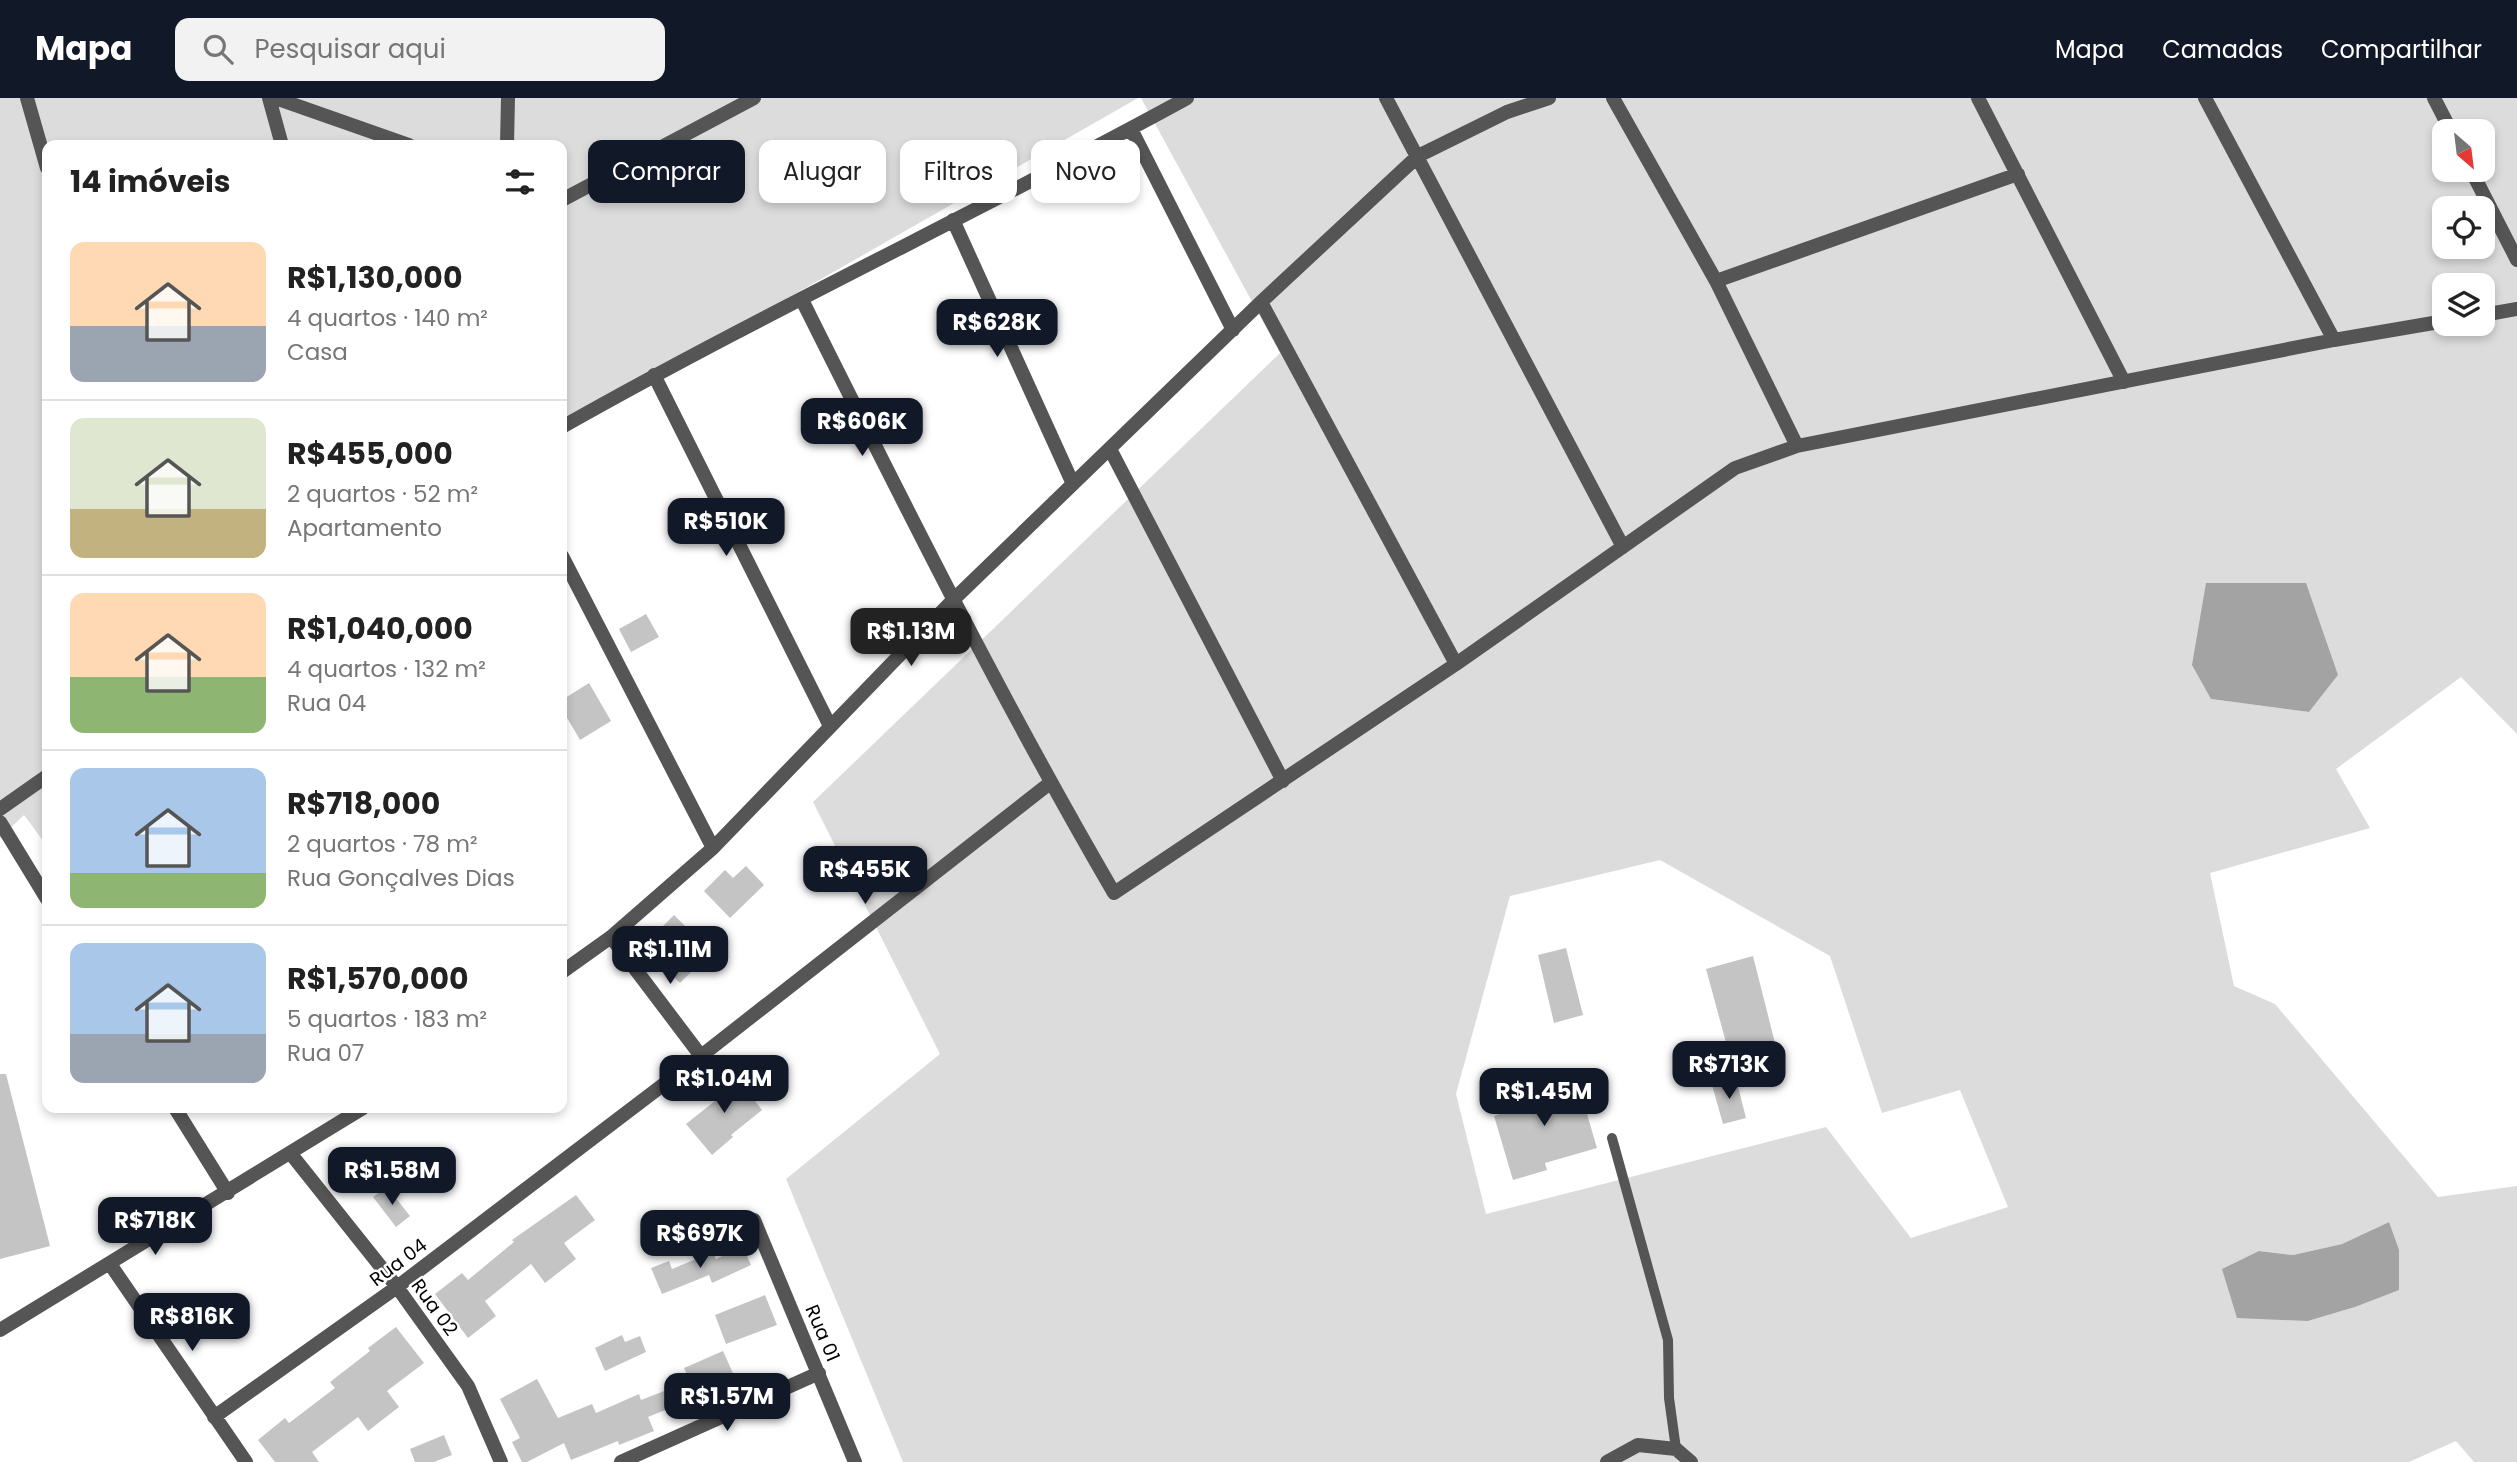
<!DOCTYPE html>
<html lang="pt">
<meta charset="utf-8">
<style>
body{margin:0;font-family:Poppins,sans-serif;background:#f2f2f2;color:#222;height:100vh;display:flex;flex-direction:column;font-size:26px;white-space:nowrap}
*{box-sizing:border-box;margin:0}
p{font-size:23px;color:#767676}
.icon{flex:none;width:38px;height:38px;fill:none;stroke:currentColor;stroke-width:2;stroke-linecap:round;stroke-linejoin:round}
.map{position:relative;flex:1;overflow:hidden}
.side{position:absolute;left:42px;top:42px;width:525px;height:973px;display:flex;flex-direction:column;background:#fff;border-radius:14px;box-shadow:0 4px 10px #0003}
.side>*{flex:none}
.banner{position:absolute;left:588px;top:42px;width:665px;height:63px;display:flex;gap:14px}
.needle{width:46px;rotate:152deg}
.buttons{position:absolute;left:2432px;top:21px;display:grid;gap:14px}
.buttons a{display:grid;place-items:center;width:63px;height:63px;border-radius:14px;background:#fff;box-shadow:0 4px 10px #0003;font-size:35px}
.price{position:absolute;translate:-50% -60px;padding:0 16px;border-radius:14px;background:#111827;color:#fff;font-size:23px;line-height:46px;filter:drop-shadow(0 2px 4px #0008)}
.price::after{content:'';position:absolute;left:50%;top:42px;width:21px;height:16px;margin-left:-10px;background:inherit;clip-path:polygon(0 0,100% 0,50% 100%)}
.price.current{background:#222;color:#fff}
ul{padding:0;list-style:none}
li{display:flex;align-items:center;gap:21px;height:175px;padding:0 28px}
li+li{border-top:2px solid #e0e0e0}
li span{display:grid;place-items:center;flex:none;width:196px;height:140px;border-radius:14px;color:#555}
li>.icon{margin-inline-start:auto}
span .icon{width:84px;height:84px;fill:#fffc;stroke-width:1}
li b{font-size:30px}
h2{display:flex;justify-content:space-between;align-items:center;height:84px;padding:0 28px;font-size:30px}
.tag{padding:0 24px;border-radius:14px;background:#fff;box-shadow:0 4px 10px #0003;font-size:24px;line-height:63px}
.tag.current{background:#111827;color:#fff}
header{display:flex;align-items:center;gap:42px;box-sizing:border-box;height:98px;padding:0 35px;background:#111827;color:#fff}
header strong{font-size:33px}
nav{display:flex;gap:38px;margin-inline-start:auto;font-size:24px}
.search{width:490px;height:63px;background:#f2f2f2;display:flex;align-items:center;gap:18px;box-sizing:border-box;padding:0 24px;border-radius:14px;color:#767676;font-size:26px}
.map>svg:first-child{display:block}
</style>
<header>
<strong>Mapa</strong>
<div class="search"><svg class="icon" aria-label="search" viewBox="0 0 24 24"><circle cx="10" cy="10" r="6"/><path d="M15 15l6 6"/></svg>Pesquisar aqui</div>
<nav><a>Mapa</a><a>Camadas</a><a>Compartilhar</a></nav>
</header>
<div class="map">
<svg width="2517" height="1364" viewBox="0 0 2517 1364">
<rect width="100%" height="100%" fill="#fff"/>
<path fill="#dcdcdc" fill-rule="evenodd" d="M 0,0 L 1138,0 L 562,329 L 562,47 L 47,47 L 47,748 L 24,717 L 0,740 Z
M 1141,0 L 2517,0 L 2517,636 L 2461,579 L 2336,671 L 2370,730 L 2210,775 L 2234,888 L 2275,906 L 2438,1099 L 2517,1088 L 2517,1364 L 2474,1364 L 2456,1343 L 2409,1364 L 903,1364 L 786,1081 L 940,956 L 813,704 L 1280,255 ZM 2445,33 L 2483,33 L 2483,72 L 2445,72 ZM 2445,110 L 2483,110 L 2483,149 L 2445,149 ZM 2445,187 L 2483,187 L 2483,226 L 2445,226 ZM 2338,577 L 2309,614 L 2211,601 ZM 1660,762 L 1830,858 L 1882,1015 L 1960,992 L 2008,1109 L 1911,1140 L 1826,1029 L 1486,1116 L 1456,996 L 1510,798 ZM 2389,1124 L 2399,1191 L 2355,1209 L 2308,1223 L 2259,1153 L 2293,1157 L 2342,1146 Z"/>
<path fill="#a3a3a3" d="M 2206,485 L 2306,485 L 2338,577 L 2309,614 L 2211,601 L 2192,567 Z
M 2389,1124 L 2399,1152 L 2399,1192 L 2355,1209 L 2308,1223 L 2237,1220 L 2222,1171 L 2259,1153 L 2293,1157 L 2342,1146 Z"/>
<path fill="#c4c4c4" d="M 646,516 L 659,539 L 631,554 L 619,531 Z
M 589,585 L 611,623 L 580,642 L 562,611 L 562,602 Z
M 746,768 L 764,787 L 730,820 L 704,793 L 725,772 L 733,780 Z
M 674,817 L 711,854 L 680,885 L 643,848 Z
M 1566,850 L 1583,917 L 1554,925 L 1538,857 Z
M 1753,858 L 1775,945 L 1760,948 L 1766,976 L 1736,981 L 1706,871 Z
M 0,976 L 6,976 L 50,1148 L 0,1161 Z
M 734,976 L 762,1012 L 731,1037 L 733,1039 L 712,1057 L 686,1026 L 715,1003 L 709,995 Z
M 1576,979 L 1597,1050 L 1545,1065 L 1547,1072 L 1513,1082 L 1494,1018 L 1509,1013 L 1505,1001 Z
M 1736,981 L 1746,1020 L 1723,1026 L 1712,987 Z
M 387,1089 L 410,1118 L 396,1129 L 373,1099 Z
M 576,1097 L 595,1122 L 564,1145 L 576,1161 L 545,1185 L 531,1166 L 485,1203 L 496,1218 L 468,1240 L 435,1196 L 462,1175 L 468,1182 L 514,1144 L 512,1142 Z
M 743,1149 L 751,1167 L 712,1185 L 709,1177 L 662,1196 L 651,1170 L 669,1163 L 672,1171 L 713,1154 L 716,1161 Z
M 765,1197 L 777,1227 L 726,1246 L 715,1217 Z
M 396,1229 L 424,1265 L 387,1293 L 399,1309 L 368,1333 L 358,1319 L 312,1354 L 319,1364 L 275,1364 L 258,1342 L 285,1320 L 289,1325 L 335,1290 L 330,1284 L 370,1253 L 368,1250 Z
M 622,1237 L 625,1244 L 640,1238 L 646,1254 L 605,1273 L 595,1250 Z
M 723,1253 L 741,1293 L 702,1310 L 697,1299 L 648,1319 L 654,1333 L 619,1347 L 618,1343 L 571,1362 L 564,1345 L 527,1364 L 522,1364 L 512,1344 L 520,1340 L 500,1301 L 537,1281 L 558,1320 L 592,1306 L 596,1315 L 639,1296 L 641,1302 L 690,1283 L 684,1270 Z
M 444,1337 L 452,1357 L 434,1364 L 415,1364 L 410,1351 Z"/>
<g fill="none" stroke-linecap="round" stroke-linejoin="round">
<path stroke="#555" stroke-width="10" d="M 1612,1040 L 1668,1242 L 1669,1300 L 1676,1351"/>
<path stroke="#555" stroke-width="14" d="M 27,0 L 47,70
M 269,0 L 282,47
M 275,0 L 409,47
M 1386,0 L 1623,449
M 1613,0 L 1716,183 L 1797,348
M 1978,0 L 2124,284
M 2205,0 L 2334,242
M 2434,0 L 2451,33
M 1131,31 L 1233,232
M 507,47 L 508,0
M 2471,72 L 2517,162
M 562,102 L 754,0
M 953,122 L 1073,386
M 1716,183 L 2018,76
M 802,202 C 902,402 1001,601 1114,795 L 1456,566 L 1735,370 L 1797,348 L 2334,242 L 2445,223
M 1261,204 L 1456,566
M 2483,217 L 2517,211
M 654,277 L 830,628
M 562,329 C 767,213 981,113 1187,0
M 1110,351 L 1283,683
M 562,458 L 713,750
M 0,711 L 47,678
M 0,724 L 47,801
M 611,839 L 701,958
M 562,874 L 611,839 L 713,750 L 952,503 L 1261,204 L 1418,58 L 1507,14 L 1549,0
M 175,1010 L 228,1095
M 291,1056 L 397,1189 L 468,1288 L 501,1364
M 754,1122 L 855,1364
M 110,1166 L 246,1364
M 0,1232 L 363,1010
M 214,1319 L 397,1189 L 701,958 L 1050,685
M 621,1364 L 819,1275
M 1607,1364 L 1638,1347 L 1676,1351 L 1691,1364"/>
</g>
<g text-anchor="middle" stroke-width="5" stroke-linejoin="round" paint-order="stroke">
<g font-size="19" fill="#000" stroke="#fff">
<text transform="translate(398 1164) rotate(-37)" y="7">Rua 04</text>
<text transform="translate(435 1209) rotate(54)" y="7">Rua 02</text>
<text transform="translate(823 1235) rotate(67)" y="7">Rua 01</text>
</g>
</g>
</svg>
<div class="buttons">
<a><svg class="needle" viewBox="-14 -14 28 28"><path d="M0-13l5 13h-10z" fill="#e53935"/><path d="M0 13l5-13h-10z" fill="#767676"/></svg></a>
<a><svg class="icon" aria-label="locate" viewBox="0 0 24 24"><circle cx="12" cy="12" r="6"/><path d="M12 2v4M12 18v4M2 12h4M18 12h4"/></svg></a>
<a><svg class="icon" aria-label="layers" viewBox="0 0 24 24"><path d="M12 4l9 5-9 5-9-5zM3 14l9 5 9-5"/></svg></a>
</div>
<b class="price" style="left:997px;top:261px">R$628K</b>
<b class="price" style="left:862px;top:360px">R$606K</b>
<b class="price" style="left:726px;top:460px">R$510K</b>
<b class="price current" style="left:911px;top:570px">R$1.13M</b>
<b class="price" style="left:865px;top:808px">R$455K</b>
<b class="price" style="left:670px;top:888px">R$1.11M</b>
<b class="price" style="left:1729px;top:1003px">R$713K</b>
<b class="price" style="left:724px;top:1017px">R$1.04M</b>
<b class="price" style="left:1544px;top:1030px">R$1.45M</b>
<b class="price" style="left:392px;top:1109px">R$1.58M</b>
<b class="price" style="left:155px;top:1159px">R$718K</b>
<b class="price" style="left:700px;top:1172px">R$697K</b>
<b class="price" style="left:192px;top:1255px">R$816K</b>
<b class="price" style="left:727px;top:1335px">R$1.57M</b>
<div class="banner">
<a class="tag current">Comprar</a>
<a class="tag">Alugar</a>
<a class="tag">Filtros</a>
<a class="tag">Novo</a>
</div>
<section class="side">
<h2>14 imóveis<svg class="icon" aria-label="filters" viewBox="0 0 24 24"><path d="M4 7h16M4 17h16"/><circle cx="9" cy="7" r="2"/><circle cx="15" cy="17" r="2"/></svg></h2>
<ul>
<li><span style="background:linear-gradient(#ffd9b3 60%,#9aa5b1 0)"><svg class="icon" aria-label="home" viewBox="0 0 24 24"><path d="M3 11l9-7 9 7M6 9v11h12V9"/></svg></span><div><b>R$1,130,000</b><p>4 quartos · 140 m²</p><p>Casa</p></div></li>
<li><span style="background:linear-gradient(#dfe7d0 65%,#c2b280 0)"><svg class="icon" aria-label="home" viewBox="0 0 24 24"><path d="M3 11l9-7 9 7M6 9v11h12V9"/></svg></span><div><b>R$455,000</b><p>2 quartos · 52 m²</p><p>Apartamento</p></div></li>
<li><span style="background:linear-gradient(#ffd9b3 60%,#8fb573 0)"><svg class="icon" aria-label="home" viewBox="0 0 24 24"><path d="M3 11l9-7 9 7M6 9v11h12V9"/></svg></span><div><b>R$1,040,000</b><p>4 quartos · 132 m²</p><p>Rua 04</p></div></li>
<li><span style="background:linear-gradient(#a9c7e8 75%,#8fb573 0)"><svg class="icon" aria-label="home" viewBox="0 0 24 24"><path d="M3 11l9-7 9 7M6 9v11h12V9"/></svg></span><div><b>R$718,000</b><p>2 quartos · 78 m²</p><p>Rua Gonçalves Dias</p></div></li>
<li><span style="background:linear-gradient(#a9c7e8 65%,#9aa5b1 0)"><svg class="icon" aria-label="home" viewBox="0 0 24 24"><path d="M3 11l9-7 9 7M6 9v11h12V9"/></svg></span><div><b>R$1,570,000</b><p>5 quartos · 183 m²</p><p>Rua 07</p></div></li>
</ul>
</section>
</div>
